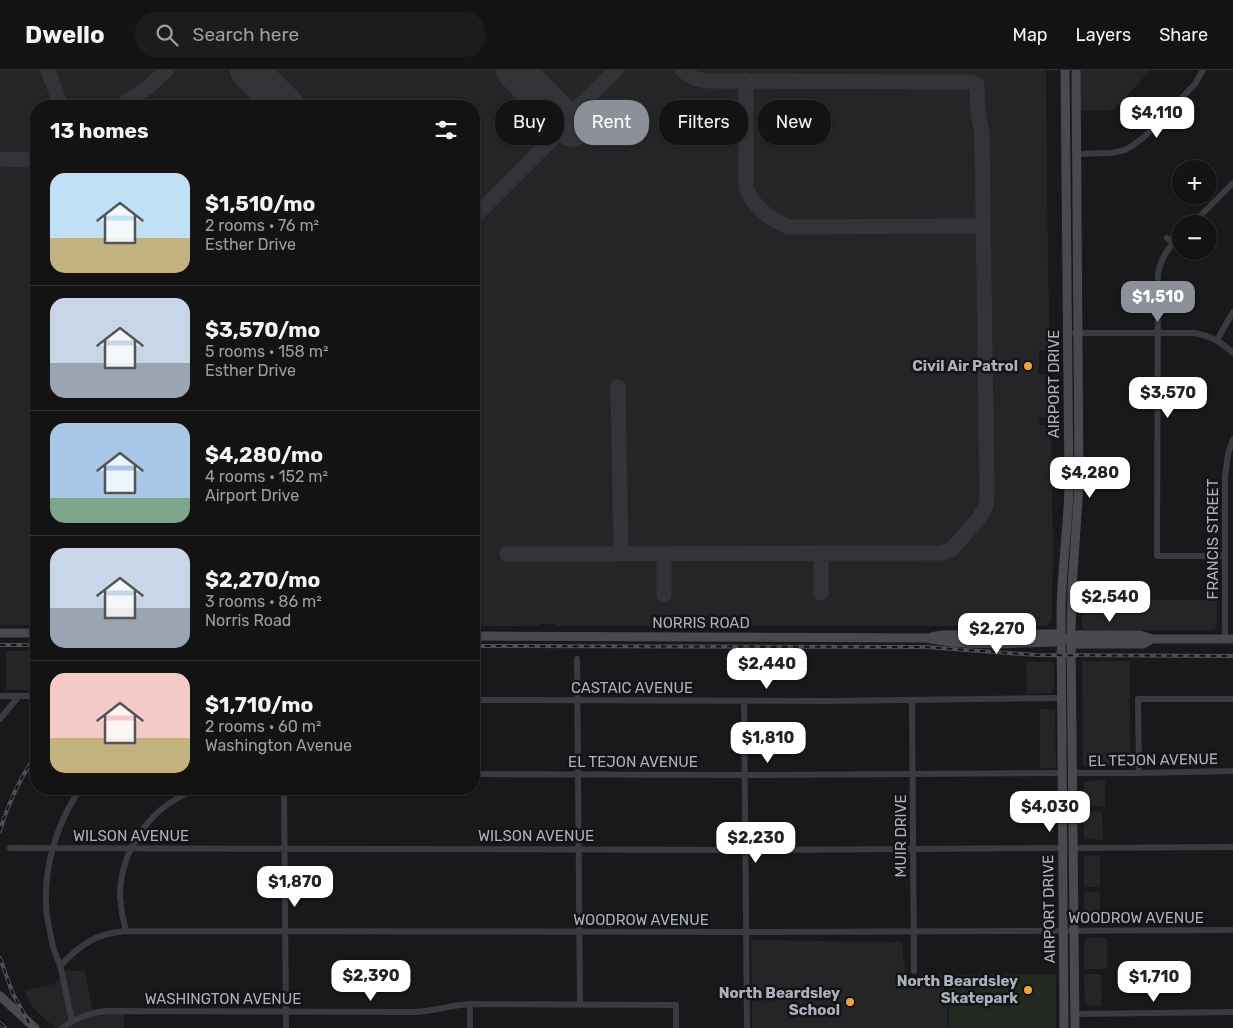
<!DOCTYPE html>
<meta charset="utf-8">
<style>
body{margin:0;font-family:Rubik,sans-serif;background:#1c1c1d;color:#f1f3f6;height:100vh;display:flex;flex-direction:column;font-size:19px;white-space:nowrap}
*{box-sizing:border-box;margin:0}
p{font-size:16px;color:#9d9ea0}
.icon{flex:none;width:28px;height:28px;fill:none;stroke:currentColor;stroke-width:2;stroke-linecap:round;stroke-linejoin:round}
.map{position:relative;flex:1;overflow:hidden}
.side{position:absolute;left:30px;top:30px;width:450px;height:695px;display:flex;flex-direction:column;background:#131314;border-radius:20px;box-shadow:0 1px 4px #0004,0 0 0 1px #323234}
.side>*{flex:none}
.hud{position:absolute;left:495px;top:30px;width:475px;height:45px;display:flex;gap:10px}
.fabs{position:absolute;left:1172px;top:90px;display:grid;gap:10px}
.fabs a{display:grid;place-items:center;width:45px;height:45px;border-radius:50%;background:#131314;box-shadow:0 1px 4px #0004,0 0 0 1px #323234;font-size:25px}
.price{position:absolute;translate:-50% -42px;padding:0 11px;border-radius:10px;background:#fff;color:#222;font-size:16px;line-height:32px;filter:drop-shadow(0 1px 2px #0008)}
.price::after{content:'';position:absolute;left:50%;top:30px;width:15px;height:11px;margin-left:-8px;background:inherit;clip-path:polygon(0 0,100% 0,50% 100%)}
.price.current{background:#8c9099;color:#fff}
ul{padding:0;list-style:none}
li{display:flex;align-items:center;gap:15px;height:125px;padding:0 20px}
li+li{border-top:1px solid #323234}
li span{display:grid;place-items:center;flex:none;width:140px;height:100px;border-radius:15px;color:#555}
li>.icon{margin-inline-start:auto}
span .icon{width:60px;height:60px;fill:#fffc;stroke-width:1}
li b{font-size:21px}
h2{display:flex;justify-content:space-between;align-items:center;height:60px;padding:0 20px;font-size:21px}
.chip{padding:0 18px;border-radius:20px;background:#131314;box-shadow:0 1px 4px #0004,0 0 0 1px #323234;font-size:18px;line-height:45px}
.chip.current{background:#8c9099;color:#fff}
header{display:flex;align-items:center;gap:30px;box-sizing:border-box;height:70px;padding:0 25px;background:#131314;border-bottom:1px solid #323234}
header strong{font-size:24px}
nav{display:flex;gap:28px;margin-inline-start:auto;font-size:18px}
.search{width:350px;height:45px;background:#1c1c1d;display:flex;align-items:center;gap:12px;box-sizing:border-box;padding:0 18px;border-radius:20px;color:#9d9ea0;font-size:19px}
.map>svg:first-child{display:block}
</style>
<header>
<strong>Dwello</strong>
<div class="search"><svg class="icon" aria-label="search" viewBox="0 0 24 24"><circle cx="10" cy="10" r="6"/><path d="M15 15l6 6"/></svg>Search here</div>
<nav><a>Map</a><a>Layers</a><a>Share</a></nav>
</header>
<div class="map">
<svg width="1233" height="958" viewBox="0 0 1233 958">
<rect width="100%" height="100%" fill="#19191b"/>
<path fill="#252528" d="M 0,0 L 1046,0 L 1048,198 L 1050,280 L 1039,280 L 1039,305 L 1050,305 L 1050,347 L 1039,347 L 1040,355 L 1051,355 L 1053,476 L 1052,550 L 1046,556 L 556,556 L 555,554 L 539,554 L 538,556 L 474,556 L 474,36 L 36,36 L 36,555 L 0,555 Z
M 1080,0 L 1151,0 L 1114,39 L 1111,40 L 1080,41 Z
M 1082,529 L 1217,530 L 1217,555 L 1214,560 L 1086,560 L 1082,557 Z
M 6,581 L 36,581 L 36,620 L 6,620 Z
M 1082,591 L 1130,591 L 1130,696 L 1083,696 Z
M 1026,592 L 1054,592 L 1054,618 L 1051,623 L 1027,624 Z
M 1040,639 L 1055,639 L 1056,698 L 1040,698 Z
M 1105,710 L 1105,736 L 1083,736 L 1084,713 L 1088,711 Z
M 1102,741 L 1103,770 L 1085,769 L 1084,767 L 1083,742 Z
M 1100,785 L 1100,817 L 1084,817 L 1084,787 L 1086,786 Z
M 1084,822 L 1100,822 L 1100,854 L 1089,854 L 1084,851 Z
M 1087,868 L 1107,868 L 1107,899 L 1084,899 L 1084,873 Z
M 751,870 L 902,872 L 905,906 L 947,905 L 948,958 L 752,958 Z
M 66,901 L 85,901 L 93,945 L 102,944 L 124,944 L 124,958 L 55,958 L 33,938 L 24,920 L 54,914 Z
M 1084,904 L 1101,904 L 1102,936 L 1090,936 L 1085,933 Z"/>
<path fill="#212921" d="M 1056,904 L 1056,958 L 949,958 L 949,905 Z"/>
<g fill="none" stroke-linecap="round" stroke-linejoin="round">
<path stroke="#333438" stroke-width="15" d="M 48,0 L 61,36
M 746,10 L 746,117 C 752,136 771,150 789,157 L 974,156 L 979,157 L 983,162
M 581,35 L 616,0
M 121,36 L 149,16 L 167,0
M 0,89 L 36,90
M 474,147 L 550,71 L 581,35 C 554,49 542,26 525,9
M 618,317 L 621,484
M 507,484 L 942,483 L 952,479 L 979,448 L 986,436 L 987,423 L 982,63 L 978,44 L 977,15 L 974,13 L 969,12 L 706,11 C 697,10 689,7 682,0
M 664,484 L 664,525
M 821,523 L 821,484"/>
<path stroke="#333438" stroke-width="38" d="M 249,0 L 285,36
M 515,0 L 572,58"/>
<path stroke="#3a3b40" stroke-width="6" d="M 1076,84 L 1111,83 L 1125,80 L 1132,76 L 1143,68 L 1195,14 L 1203,0
M 1192,154 L 1233,113
M 1181,164 C 1169,177 1161,187 1158,204 L 1157,486 L 1225,486
M 1167,168 L 1173,173
M 1075,263 L 1195,263 C 1211,266 1222,272 1233,283
M 1217,270 L 1233,242
M 1225,569 L 1225,407 L 1228,384 L 1233,369
M 577,589 L 580,934
M 0,626 L 36,626
M 474,630 L 828,631 L 1061,628
M 744,631 L 747,958
M 912,631 L 914,901
M 0,649 L 19,626
M 1073,703 L 1139,703 L 1233,701
M 1139,703 L 1138,629 L 1233,629
M 474,704 L 745,705 L 1061,703
M 284,719 L 286,958
M 10,778 L 746,780 L 1062,778
M 1074,778 L 1233,777
M 126,861 C 123,850 121,839 120,827 C 120,778 153,733 199,719
M 60,896 C 80,875 96,863 126,861 L 746,862 L 1233,860
M 470,934 L 470,958
M 1075,944 L 1233,942
M 72,951 C 68,934 65,916 61,899 C 59,891 55,884 53,877 C 51,867 49,857 47,846 C 42,802 55,756 80,719
M 62,958 C 76,948 89,943 105,941 L 413,942 C 432,942 450,935 470,934 L 676,935 L 676,958"/>
<path stroke="#484a50" stroke-width="9" d="M 0,563 L 36,563
M 474,566 L 927,568 C 968,577 1012,573 1054,572 L 1061,568
M 932,567 L 941,565 L 1055,564 C 1063,570 1069,569 1078,565 L 1140,565 L 1152,569 L 1233,569
M 1071,568 L 1076,574 L 1143,574 L 1152,569
M 0,926 L 35,958
M 1064,958 L 1061,546 C 1061,503 1068,460 1069,416 L 1065,0
M 1075,958 L 1071,568 L 1072,518 L 1079,415 L 1076,0"/>
<defs>
<path id="rail" d="M 0,575 L 36,575
M 474,576 L 925,577 L 1037,585 L 1233,586
M 0,761 C 8,733 20,708 36,685
M 0,888 L 13,924 L 32,958
M 0,953 L 5,958"/>
</defs>
<use href="#rail" stroke="#4d4f55" stroke-width="4"/>
<use href="#rail" stroke="#141416" stroke-width="2" stroke-dasharray="5.5" stroke-linecap="butt"/>
</g>
<g fill="#f0a33c" stroke="#141416" stroke-width="2">
<circle cx="1028" cy="296" r="5"/>
<circle cx="1028" cy="920" r="5"/>
<circle cx="850" cy="932" r="5"/>
</g>
<g text-anchor="middle" stroke-width="5" stroke-linejoin="round" paint-order="stroke">
<g font-size="15" font-weight="bold" fill="#abb1ba" stroke="#141416" text-anchor="end">
<text x="1018" y="301">Civil Air Patrol</text>
<text x="1018" y="916">North Beardsley<tspan x="1018" dy="17">Skatepark</tspan></text>
<text x="840" y="928">North Beardsley<tspan x="840" dy="17">School</tspan></text>
</g>
<g font-size="15" fill="#abb1ba" stroke="#141416">
<text transform="translate(1054 314) rotate(-90)" y="5">AIRPORT DRIVE</text>
<text transform="translate(1213 469) rotate(-90)" y="5">FRANCIS STREET</text>
<text x="701" y="558">NORRIS ROAD</text>
<text x="632" y="623">CASTAIC AVENUE</text>
<text transform="translate(1153 690) rotate(-1)" y="5">EL TEJON AVENUE</text>
<text x="633" y="697">EL TEJON AVENUE</text>
<text x="131" y="771">WILSON AVENUE</text>
<text x="536" y="771">WILSON AVENUE</text>
<text transform="translate(901 766) rotate(-90)" y="5">MUIR DRIVE</text>
<text transform="translate(1049 839) rotate(-91)" y="5">AIRPORT DRIVE</text>
<text x="1136" y="853">WOODROW AVENUE</text>
<text x="641" y="855">WOODROW AVENUE</text>
<text x="223" y="934">WASHINGTON AVENUE</text>
</g>
</g>
</svg>
<div class="fabs">
<a>+</a>
<a>−</a>
</div>
<b class="price" style="left:1157px;top:69px">$4,110</b>
<b class="price current" style="left:1158px;top:253px">$1,510</b>
<b class="price" style="left:1168px;top:349px">$3,570</b>
<b class="price" style="left:1090px;top:429px">$4,280</b>
<b class="price" style="left:1110px;top:553px">$2,540</b>
<b class="price" style="left:997px;top:585px">$2,270</b>
<b class="price" style="left:767px;top:620px">$2,440</b>
<b class="price" style="left:768px;top:694px">$1,810</b>
<b class="price" style="left:1050px;top:763px">$4,030</b>
<b class="price" style="left:756px;top:794px">$2,230</b>
<b class="price" style="left:295px;top:838px">$1,870</b>
<b class="price" style="left:371px;top:932px">$2,390</b>
<b class="price" style="left:1154px;top:933px">$1,710</b>
<div class="hud">
<a class="chip">Buy</a>
<a class="chip current">Rent</a>
<a class="chip">Filters</a>
<a class="chip">New</a>
</div>
<section class="side">
<h2>13 homes<svg class="icon" aria-label="filters" viewBox="0 0 24 24"><path d="M4 7h16M4 17h16"/><circle cx="9" cy="7" r="2"/><circle cx="15" cy="17" r="2"/></svg></h2>
<ul>
<li><span style="background:linear-gradient(#bfe0f5 65%,#c2b280 0)"><svg class="icon" aria-label="home" viewBox="0 0 24 24"><path d="M3 11l9-7 9 7M6 9v11h12V9"/></svg></span><div><b>$1,510/mo</b><p>2 rooms · 76 m²</p><p>Esther Drive</p></div></li>
<li><span style="background:linear-gradient(#c9d6e8 65%,#9aa5b1 0)"><svg class="icon" aria-label="home" viewBox="0 0 24 24"><path d="M3 11l9-7 9 7M6 9v11h12V9"/></svg></span><div><b>$3,570/mo</b><p>5 rooms · 158 m²</p><p>Esther Drive</p></div></li>
<li><span style="background:linear-gradient(#a9c7e8 75%,#7fa58c 0)"><svg class="icon" aria-label="home" viewBox="0 0 24 24"><path d="M3 11l9-7 9 7M6 9v11h12V9"/></svg></span><div><b>$4,280/mo</b><p>4 rooms · 152 m²</p><p>Airport Drive</p></div></li>
<li><span style="background:linear-gradient(#c9d6e8 60%,#9aa5b1 0)"><svg class="icon" aria-label="home" viewBox="0 0 24 24"><path d="M3 11l9-7 9 7M6 9v11h12V9"/></svg></span><div><b>$2,270/mo</b><p>3 rooms · 86 m²</p><p>Norris Road</p></div></li>
<li><span style="background:linear-gradient(#f6c9c9 65%,#c2b280 0)"><svg class="icon" aria-label="home" viewBox="0 0 24 24"><path d="M3 11l9-7 9 7M6 9v11h12V9"/></svg></span><div><b>$1,710/mo</b><p>2 rooms · 60 m²</p><p>Washington Avenue</p></div></li>
</ul>
</section>
</div>
